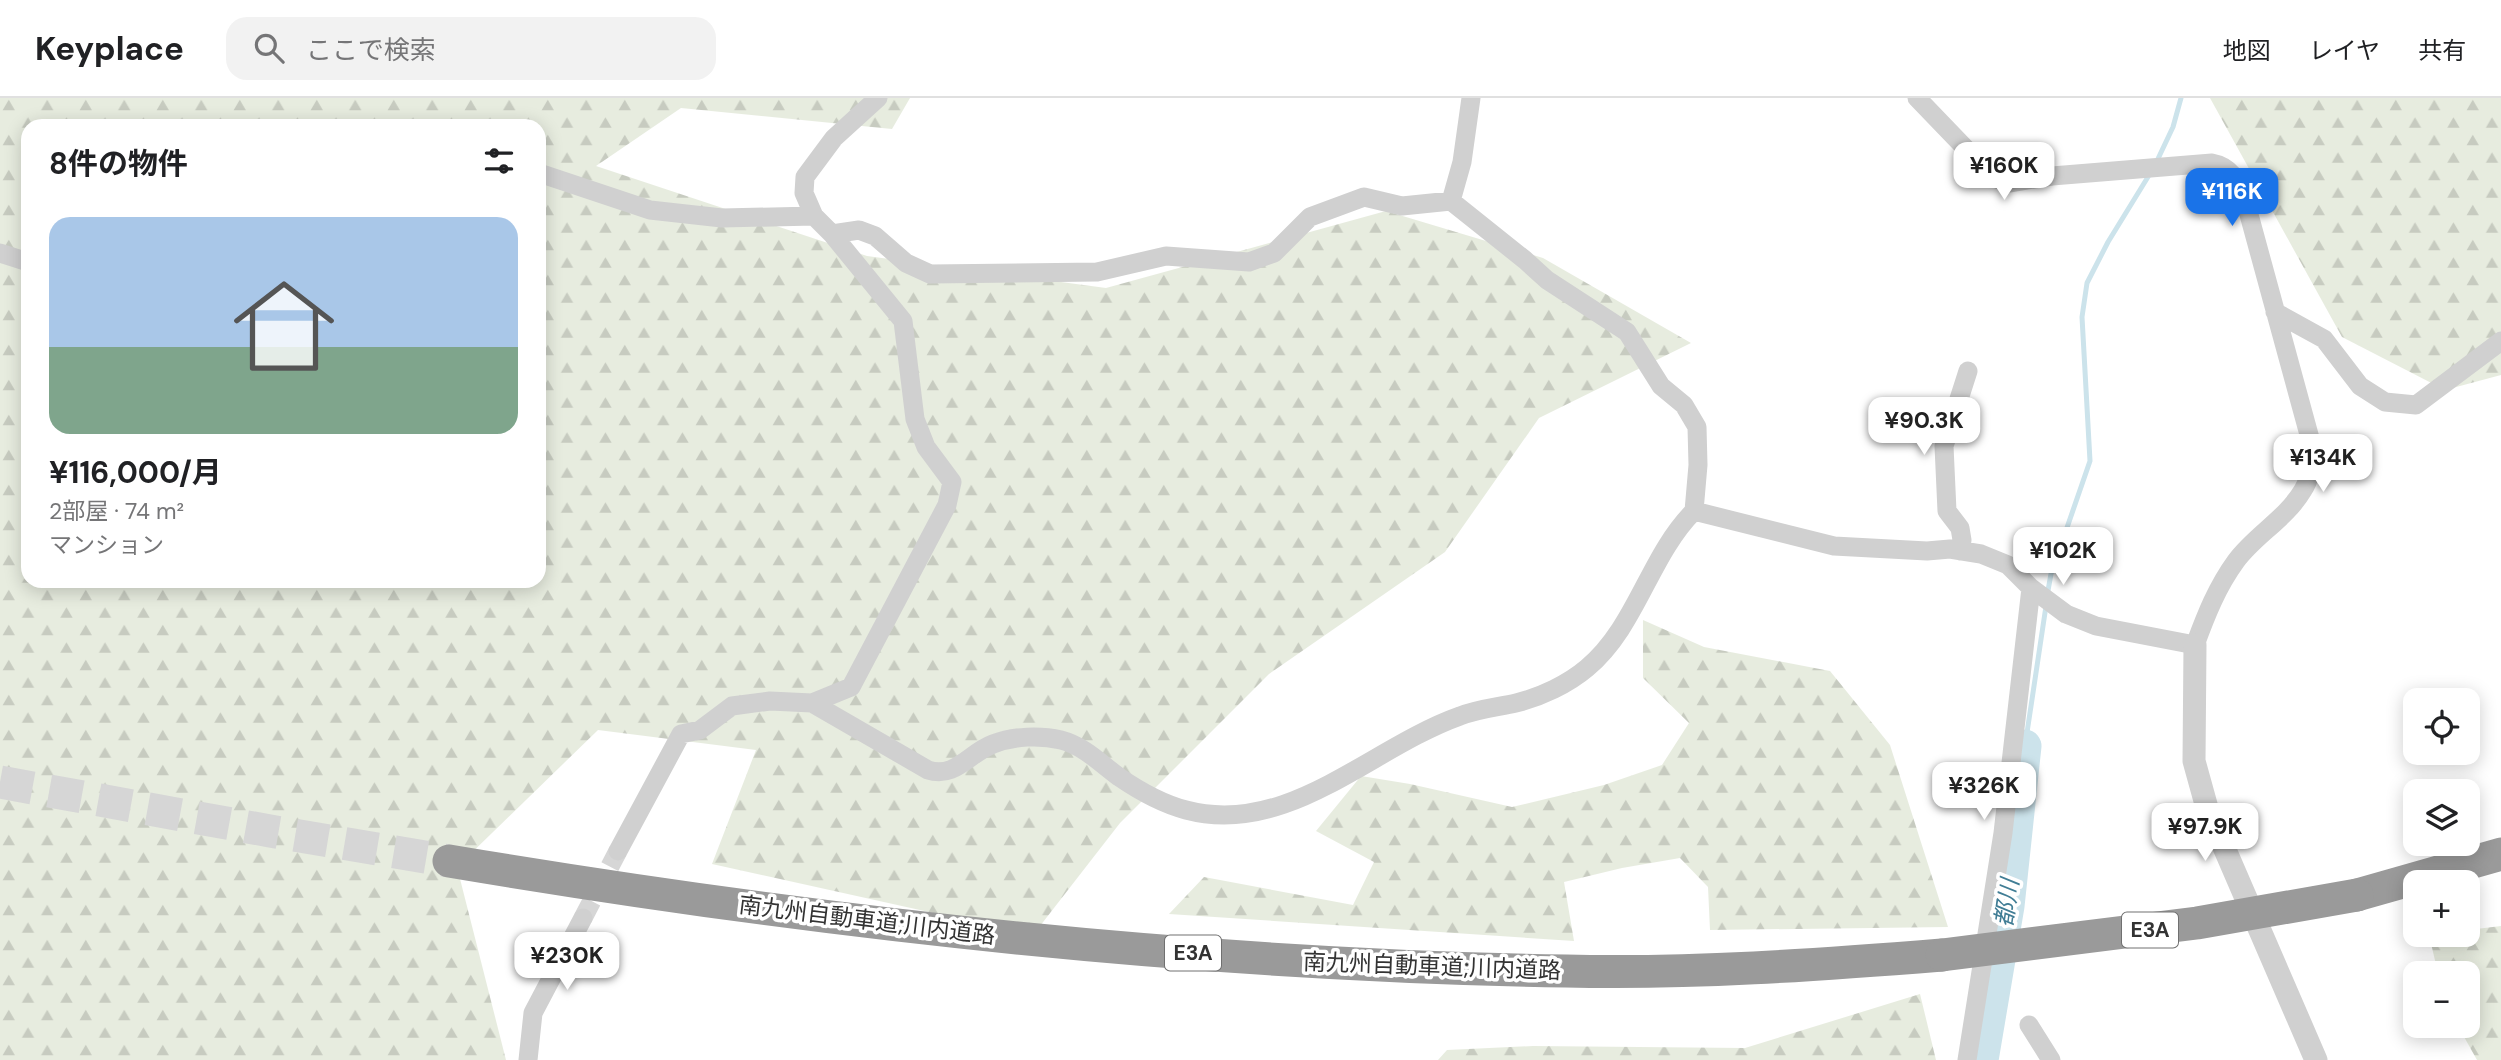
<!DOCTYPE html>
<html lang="ja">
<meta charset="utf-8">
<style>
body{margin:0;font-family:"DM Sans","Noto Sans JP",sans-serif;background:#f2f2f2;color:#202124;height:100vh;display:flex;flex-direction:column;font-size:26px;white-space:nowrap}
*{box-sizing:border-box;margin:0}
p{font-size:23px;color:#757577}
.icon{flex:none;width:38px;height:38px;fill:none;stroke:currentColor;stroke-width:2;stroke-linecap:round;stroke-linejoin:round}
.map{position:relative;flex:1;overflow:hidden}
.drawer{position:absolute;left:21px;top:21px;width:525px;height:469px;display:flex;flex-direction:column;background:#fff;border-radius:21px;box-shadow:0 4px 18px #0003}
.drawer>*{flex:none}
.controls{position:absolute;left:2403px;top:590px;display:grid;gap:14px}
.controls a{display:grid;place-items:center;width:77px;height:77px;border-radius:14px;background:#fff;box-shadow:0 4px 18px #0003;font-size:35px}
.price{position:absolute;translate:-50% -60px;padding:0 16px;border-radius:14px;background:#fff;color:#222;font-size:23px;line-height:46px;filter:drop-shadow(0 2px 4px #0008)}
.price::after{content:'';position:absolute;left:50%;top:42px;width:21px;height:16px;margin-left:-10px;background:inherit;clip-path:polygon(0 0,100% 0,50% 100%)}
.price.active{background:#1a73e8;color:#fff}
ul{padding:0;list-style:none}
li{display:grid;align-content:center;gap:14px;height:371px;padding:0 28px}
li span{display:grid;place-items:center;height:217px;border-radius:21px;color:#555}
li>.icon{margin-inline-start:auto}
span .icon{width:126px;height:126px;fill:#fffc;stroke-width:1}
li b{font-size:30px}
h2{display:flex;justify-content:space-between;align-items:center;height:84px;padding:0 28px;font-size:30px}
header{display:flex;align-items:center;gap:42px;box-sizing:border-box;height:98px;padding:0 35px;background:#fff;border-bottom:2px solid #e0e0e0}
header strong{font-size:33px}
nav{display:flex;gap:38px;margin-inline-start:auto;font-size:24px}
.search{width:490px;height:63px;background:#f2f2f2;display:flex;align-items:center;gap:18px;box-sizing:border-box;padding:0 24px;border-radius:21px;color:#757577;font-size:26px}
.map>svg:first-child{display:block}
</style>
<header>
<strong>Keyplace</strong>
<div class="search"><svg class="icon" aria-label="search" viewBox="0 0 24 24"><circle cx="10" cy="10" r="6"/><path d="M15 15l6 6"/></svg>ここで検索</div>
<nav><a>地図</a><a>レイヤ</a><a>共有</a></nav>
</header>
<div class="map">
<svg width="2501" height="962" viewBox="0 0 2501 962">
<defs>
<pattern id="forest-firs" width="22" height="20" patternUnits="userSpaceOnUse" patternTransform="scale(1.75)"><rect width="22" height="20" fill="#e7ecdf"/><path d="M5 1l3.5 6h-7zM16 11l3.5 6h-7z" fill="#c7cbc0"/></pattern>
</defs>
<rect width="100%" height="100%" fill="#fff"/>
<path fill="url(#forest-firs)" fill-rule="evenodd" d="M 0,0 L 910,0 L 892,31 L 681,10 L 596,68 L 867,158 L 1106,190 L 1386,113 L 1543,160 L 1691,245 L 1539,320 L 1445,454 L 1269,576 L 1120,725 L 1033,837 L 712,766 L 756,652 L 598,632 L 457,769 L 506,962 L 0,962 ZM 28,28 L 539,28 L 539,483 L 28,483 Z
M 2210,0 L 2501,0 L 2501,277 L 2445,292 L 2342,239 Z
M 1643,522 L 1704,549 L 1830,573 L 1890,647 L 1948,829 L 1710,832 L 1708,789 L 1680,760 L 1622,770 L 1564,784 L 1574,843 L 1169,816 L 1204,779 L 1353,807 L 1374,764 L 1316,733 L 1361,678 L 1410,686 L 1512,709 L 1604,687 L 1662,667 L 1689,625 L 1643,580 Z
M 2501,828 L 2501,962 L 2477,962 L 2458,928 L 2468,928 L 2468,875 L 2438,875 L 2429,837 L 2468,836 L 2468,832 Z
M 1920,896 L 1936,962 L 1438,962 L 1447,952 L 1533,948 L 1745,950 Z"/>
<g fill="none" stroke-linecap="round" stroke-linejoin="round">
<path stroke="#cce3eb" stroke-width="5" d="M 2156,65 L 2173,29 L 2181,0
M 2047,498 L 2051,476 L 2090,363 L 2082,219 L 2087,185 L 2108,144 L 2151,74
M 2025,648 L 2046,508"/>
<path stroke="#cce3eb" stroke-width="33" d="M 1982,962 L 2008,808 L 2025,648"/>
<path stroke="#d6d6d6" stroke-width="19" stroke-dasharray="19 10" stroke-linecap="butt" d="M 583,820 L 618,753"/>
<path stroke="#d6d6d6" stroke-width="33" stroke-dasharray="33 17" stroke-linecap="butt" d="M 0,684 L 270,733 L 449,763"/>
<path stroke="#d0d0d0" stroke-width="19" d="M 539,75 L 650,112 L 722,120 L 814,118
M 1451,103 L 1462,64 L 1471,0
M 0,155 L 28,164
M 2275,214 L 2324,241 L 2360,288 L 2385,304 L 2416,307 L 2501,243
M 1694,413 L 1834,448 L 1927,453 L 1950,451 L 1981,456 L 2008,467 L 2031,490 L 2066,516 L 2096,528 L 2195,547 C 2206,517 2217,489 2236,463 C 2255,437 2286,421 2303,392 C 2310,381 2312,368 2314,355 L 2245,102 C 2237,84 2233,69 2212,65 L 2052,78 L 2009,85 L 1994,80 L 1917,0
M 1960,453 L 1962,442 L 1960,430 L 1947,413 L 1944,348 L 1968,273
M 812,605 L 851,589 L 947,407 L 952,384 L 926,349 L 915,321 L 903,223 L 832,136 L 814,118 L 804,95 L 805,79 L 834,40 L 878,0
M 618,753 L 681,636 L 700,632 L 732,608 L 770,603 L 812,605 L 928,672 C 955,681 969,655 993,646 C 1014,638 1040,637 1061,642 C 1084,648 1100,665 1119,679 C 1138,692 1163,706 1186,712 C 1288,739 1370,650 1460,618 C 1477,611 1498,609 1516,605 C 1541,599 1568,586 1587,570 C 1637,528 1649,458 1694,413 L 1698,367 L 1697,329 L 1684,307 L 1661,288 L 1627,234 L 1547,182 L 1525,162 L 1451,103 L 1402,108 L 1364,99 L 1310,119 L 1274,155 L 1249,164 L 1166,158 L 1097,174 L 930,176 L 906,165 L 875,138 L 859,132 L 832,136
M 2029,927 L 2051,962
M 528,962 L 533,915 L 583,820
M 1967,962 L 2003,735 L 2031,490"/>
<path stroke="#d0d0d0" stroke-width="23" d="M 2195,547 L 2194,663 L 2207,710 L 2316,962"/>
<path stroke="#9a9a9a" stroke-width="33" d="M 449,763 C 818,825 1191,867 1566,873 C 1691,876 1817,867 1942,857
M 2357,797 L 2501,756"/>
<path stroke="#9a9a9a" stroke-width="33" d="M 1942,857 L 2197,825 L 2357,797"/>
</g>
<g text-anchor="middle" stroke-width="7" stroke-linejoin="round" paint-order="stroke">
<g fill="#fff" stroke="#707070" stroke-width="2">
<rect x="2122" y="814.5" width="56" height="35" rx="5"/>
<rect x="1165" y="837.5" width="56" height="35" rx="5"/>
</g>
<g font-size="21" font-weight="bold" fill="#333">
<text x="2150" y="839">E3A</text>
<text x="1193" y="862">E3A</text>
</g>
<g font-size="23" fill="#333" stroke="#fff">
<text transform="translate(867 822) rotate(7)" y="8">南九州自動車道;川内道路</text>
<text transform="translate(1432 868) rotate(2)" y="8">南九州自動車道;川内道路</text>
</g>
<g font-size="24" font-style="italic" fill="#407d95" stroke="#fff">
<text transform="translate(2007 805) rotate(-82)" y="8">都川</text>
</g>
</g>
</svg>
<div class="controls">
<a><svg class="icon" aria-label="locate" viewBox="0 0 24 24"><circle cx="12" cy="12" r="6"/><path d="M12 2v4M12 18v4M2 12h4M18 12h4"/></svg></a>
<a><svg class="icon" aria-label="layers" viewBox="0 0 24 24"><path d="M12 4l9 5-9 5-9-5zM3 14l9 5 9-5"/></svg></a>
<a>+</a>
<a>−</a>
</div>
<b class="price" style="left:2004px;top:104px">¥160K</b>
<b class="price active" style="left:2232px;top:130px">¥116K</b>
<b class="price" style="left:1924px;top:359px">¥90.3K</b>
<b class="price" style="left:2323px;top:396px">¥134K</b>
<b class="price" style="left:2063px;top:489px">¥102K</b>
<b class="price" style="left:1984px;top:724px">¥326K</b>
<b class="price" style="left:2205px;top:765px">¥97.9K</b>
<b class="price" style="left:567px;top:894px">¥230K</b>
<section class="drawer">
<h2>8件の物件<svg class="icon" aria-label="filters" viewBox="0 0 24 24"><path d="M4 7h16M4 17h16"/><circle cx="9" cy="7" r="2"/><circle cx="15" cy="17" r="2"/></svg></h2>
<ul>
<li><span style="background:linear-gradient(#a9c7e8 60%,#7fa58c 0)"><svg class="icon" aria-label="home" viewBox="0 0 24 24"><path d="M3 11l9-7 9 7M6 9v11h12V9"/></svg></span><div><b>¥116,000/月</b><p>2部屋 · 74 m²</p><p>マンション</p></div></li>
</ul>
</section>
</div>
